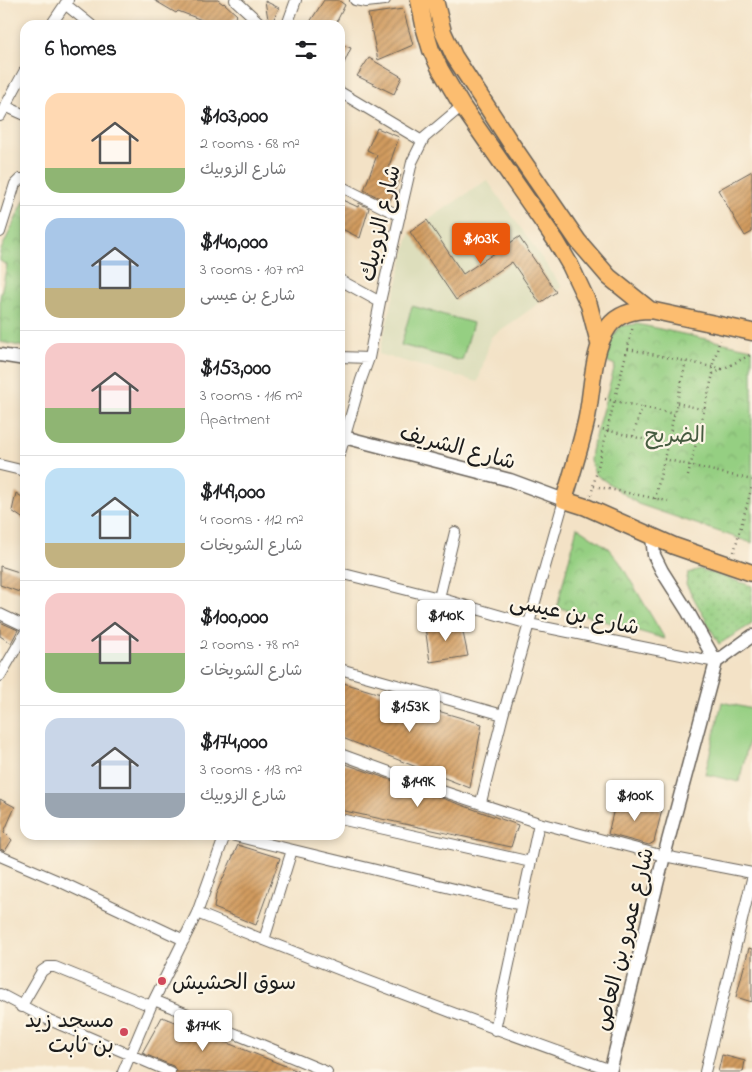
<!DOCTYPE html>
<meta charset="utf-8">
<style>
body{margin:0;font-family:"Indie Flower","Playpen Sans Arabic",sans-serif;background:#f6f6f6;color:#202124;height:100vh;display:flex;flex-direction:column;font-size:19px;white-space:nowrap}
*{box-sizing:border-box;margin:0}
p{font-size:16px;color:#757577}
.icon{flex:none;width:28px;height:28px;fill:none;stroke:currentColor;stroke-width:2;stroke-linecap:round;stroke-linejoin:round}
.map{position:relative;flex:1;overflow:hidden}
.sheet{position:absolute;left:20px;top:20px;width:325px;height:820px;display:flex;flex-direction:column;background:#fff;border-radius:15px;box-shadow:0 2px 8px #0003}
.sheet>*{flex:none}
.price{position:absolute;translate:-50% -42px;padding:0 11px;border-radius:5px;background:#fff;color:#222;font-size:16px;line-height:32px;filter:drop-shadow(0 1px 2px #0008)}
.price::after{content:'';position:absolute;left:50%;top:30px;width:15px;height:11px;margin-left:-8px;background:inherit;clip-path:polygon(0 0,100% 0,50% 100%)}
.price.on{background:#ea580c;color:#fff}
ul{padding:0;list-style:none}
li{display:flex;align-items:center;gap:15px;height:125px;padding:0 25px}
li+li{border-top:1px solid #e0e0e0}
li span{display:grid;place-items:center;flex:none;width:140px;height:100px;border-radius:15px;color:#555}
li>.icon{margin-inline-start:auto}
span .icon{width:60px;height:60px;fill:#fffc;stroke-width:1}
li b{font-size:21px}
h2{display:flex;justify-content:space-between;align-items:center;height:60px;padding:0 25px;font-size:21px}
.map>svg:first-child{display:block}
</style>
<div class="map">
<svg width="752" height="1072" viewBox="0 0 752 1072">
<defs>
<pattern id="grass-dots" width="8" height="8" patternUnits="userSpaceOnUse" patternTransform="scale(1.25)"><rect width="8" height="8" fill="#95cf82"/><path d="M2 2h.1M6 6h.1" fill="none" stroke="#80b170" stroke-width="1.8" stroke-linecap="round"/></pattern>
<pattern id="park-crowns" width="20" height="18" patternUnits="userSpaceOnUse" patternTransform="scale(1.25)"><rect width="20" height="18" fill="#95cf82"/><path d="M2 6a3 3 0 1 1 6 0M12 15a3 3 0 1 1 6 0" fill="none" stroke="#80b170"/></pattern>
<pattern id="building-hatch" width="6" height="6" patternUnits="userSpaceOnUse" patternTransform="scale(1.25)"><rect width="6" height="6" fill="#d19b5f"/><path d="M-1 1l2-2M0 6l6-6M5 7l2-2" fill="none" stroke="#a97e4e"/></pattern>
</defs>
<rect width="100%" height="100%" fill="#fcf5e5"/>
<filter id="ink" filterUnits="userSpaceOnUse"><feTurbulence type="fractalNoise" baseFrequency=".02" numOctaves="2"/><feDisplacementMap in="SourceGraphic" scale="10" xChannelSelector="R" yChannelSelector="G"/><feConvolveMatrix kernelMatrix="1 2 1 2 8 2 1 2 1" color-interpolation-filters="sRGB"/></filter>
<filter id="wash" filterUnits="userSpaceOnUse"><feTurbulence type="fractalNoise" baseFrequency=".0096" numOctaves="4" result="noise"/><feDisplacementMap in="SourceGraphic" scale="20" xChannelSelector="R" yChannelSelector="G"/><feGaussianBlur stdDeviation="1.12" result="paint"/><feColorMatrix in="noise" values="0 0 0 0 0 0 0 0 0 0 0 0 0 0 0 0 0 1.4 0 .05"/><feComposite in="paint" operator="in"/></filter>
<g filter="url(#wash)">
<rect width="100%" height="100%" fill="#f3e2c6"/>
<path fill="#dddebc" d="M 487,180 L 562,287 L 491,337 L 478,382 L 379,354 L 410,232 Z"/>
<path fill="url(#grass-dots)" stroke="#58764f" d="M 700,569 L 752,586 L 752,624 L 719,644 L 686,584 L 688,573 Z"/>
<path fill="url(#park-crowns)" stroke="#58764f" d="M 25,199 L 25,347 L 0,342 L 0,298 L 7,265 L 0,261 L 0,252 Z
M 637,324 L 752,349 L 752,543 L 638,504 L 595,474 L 590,460 L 591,451 L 615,365 L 604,360 L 604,349 L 620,326 Z
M 577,527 L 608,548 L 619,561 L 665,639 L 557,607 Z"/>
<path fill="#95cf82" stroke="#58764f" d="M 412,306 L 473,323 L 462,361 L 401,345 Z
M 722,702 L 752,709 L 752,728 L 739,782 L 705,774 Z"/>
<g id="blocks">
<path fill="url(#building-hatch)" d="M 154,0 L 218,0 L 223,4 L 224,3 L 237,15 L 228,25 L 215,25 L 178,11 L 176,13 Z
M 324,0 L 338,0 L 345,5 L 335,25 L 308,25 Z
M 265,1 L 279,8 L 271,25 L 269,25 Z
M 403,9 L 413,45 L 378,60 L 368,14 Z
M 340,44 L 351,48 L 340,72 Z
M 369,58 L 402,77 L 394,94 L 357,76 Z
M 377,128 L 399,137 L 388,169 L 401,175 L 389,203 L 364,190 L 377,155 L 367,150 Z
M 752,171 L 752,232 L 745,236 L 718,190 Z
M 340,199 L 358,207 L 359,203 L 369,208 L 360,238 L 340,228 Z
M 427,220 L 463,274 L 519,237 L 556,292 L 540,303 L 512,262 L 456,300 L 410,232 Z
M 16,493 L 25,499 L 25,520 L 12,511 Z
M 0,566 L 25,574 L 25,588 L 22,593 L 0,585 Z
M 0,622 L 18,630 L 11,643 L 0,636 Z
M 461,623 L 468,656 L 430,662 L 425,627 Z
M 340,682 L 482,724 L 470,788 L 340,737 Z
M 340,762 L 518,825 L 511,847 L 340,810 Z
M 0,799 L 15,807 L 4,832 L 12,840 L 5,851 L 0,849 Z
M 616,800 L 662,810 L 654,842 L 649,845 L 608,834 Z
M 238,845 L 280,858 L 256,925 L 214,908 L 216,894 Z
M 749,948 L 752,949 L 752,1002 L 736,997 Z
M 162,1017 L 298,1071 L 297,1072 L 177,1072 L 173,1066 L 142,1053 Z
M 722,1055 L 745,1061 L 743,1072 L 718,1072 Z"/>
</g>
</g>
<g filter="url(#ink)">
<use href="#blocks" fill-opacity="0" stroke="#676158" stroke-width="1"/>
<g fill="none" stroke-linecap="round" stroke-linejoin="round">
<defs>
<path id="minor" d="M 235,0 L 262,25
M 355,0 L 366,2 L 385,0
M 65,4 L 91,25
M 51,25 L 68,0
M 287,25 L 296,0
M 340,92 L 422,141
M 5,106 L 25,115
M 0,116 L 25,70
M 340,186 L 400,216
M 0,232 L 15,184 L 20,179 L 25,179
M 340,280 L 380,302
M 340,357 L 369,358
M 340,453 L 361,380 L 369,358 L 380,302 L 412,162 L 424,138 L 462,106
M 0,465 L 25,471
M 340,573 L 439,598 L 529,624 L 716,662
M 439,598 L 455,532
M 0,614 L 25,626
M 340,669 L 503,715
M 0,676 L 25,633
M 340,754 L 439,790 L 539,823 L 664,856 L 752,873
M 481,802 L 503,715 L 564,500
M 340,819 L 531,862
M 231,835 L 521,905
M 0,856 L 63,883 L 184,940
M 197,913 C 334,969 471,1021 611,1070
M 264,940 L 292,850
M 0,994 L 47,1019 L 170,1072
M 154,1000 L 327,1072
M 21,1007 L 42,971 L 48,967 L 55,967 L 151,1006
M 495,1030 L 539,823
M 123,1072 L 151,1006 L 197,913 L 225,835
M 705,1072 L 752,879"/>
<path id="tertiary" d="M 0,355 L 25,359
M 340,436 L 510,480 L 564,500
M 716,662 L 752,636
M 610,1072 L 664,856 L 716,662 L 688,612 L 662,571 L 654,555 L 652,537"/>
<path id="primary" d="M 419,0 L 425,30 L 431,50 L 440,69 L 462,106 L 556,241 L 570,265 L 589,305 L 599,343
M 435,0 L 443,32 L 454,56 L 512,145 L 578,241 L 609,277 L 650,310
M 752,332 L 650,310 C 635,310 619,313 609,326 C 591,352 593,392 586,422 C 580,448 572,474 564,500 L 586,507 L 674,546 L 752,573"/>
</defs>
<use href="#minor" stroke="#676158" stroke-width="12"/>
<use href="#tertiary" stroke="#676158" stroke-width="15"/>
<use href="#primary" stroke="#676158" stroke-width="19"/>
<path stroke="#676158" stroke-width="2.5" stroke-dasharray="1 4" stroke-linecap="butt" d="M 628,349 L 722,369
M 713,374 L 712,367 L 720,340
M 605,399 L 674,414
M 677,403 L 705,410
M 598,428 L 667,445
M 633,436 L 642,407
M 664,459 L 752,480
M 688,476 L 713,374 L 752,354
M 594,486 L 668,501
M 591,495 L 633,326
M 655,499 L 686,362
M 734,552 L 752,486"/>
<use href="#minor" stroke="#fff" stroke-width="10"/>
<use href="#tertiary" stroke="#fff" stroke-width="12"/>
<use href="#primary" stroke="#fcbd6f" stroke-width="16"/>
</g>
</g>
<g fill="#d1495b" stroke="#fcf5e5" stroke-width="2">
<circle cx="162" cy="981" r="5"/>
<circle cx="124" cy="1032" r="5"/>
</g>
<g text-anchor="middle" stroke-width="4.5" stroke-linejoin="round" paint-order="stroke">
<g font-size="22" fill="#1c1c1c" stroke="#fcf5e5">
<text transform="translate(379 223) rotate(-77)" y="8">شارع الزوبيك</text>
<text transform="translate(458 446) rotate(15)" y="8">شارع الشريف</text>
<text transform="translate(575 613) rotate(12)" y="8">شارع بن عيسى</text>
<text transform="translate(623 939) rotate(-76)" y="8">شارع عمرو بن العاص</text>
</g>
<g font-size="22" fill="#465b40" stroke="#fcf5e5">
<text x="675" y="442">الضريح</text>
</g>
<g font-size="22" fill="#1c1c1c" stroke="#fcf5e5" text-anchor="start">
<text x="172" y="989">سوق الحشيش</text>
<text x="114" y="1027" text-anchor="end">مسجد زيد<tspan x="114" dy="25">بن ثابت</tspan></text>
</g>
</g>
</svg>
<b class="price on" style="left:481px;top:265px">$103K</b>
<b class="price" style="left:446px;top:642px">$140K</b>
<b class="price" style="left:410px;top:733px">$153K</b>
<b class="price" style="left:418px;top:808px">$149K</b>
<b class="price" style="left:635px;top:822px">$100K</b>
<b class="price" style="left:203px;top:1052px">$174K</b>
<section class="sheet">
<h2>6 homes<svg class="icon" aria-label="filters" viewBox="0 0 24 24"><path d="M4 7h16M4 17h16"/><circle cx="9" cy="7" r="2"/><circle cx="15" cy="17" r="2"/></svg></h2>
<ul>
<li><span style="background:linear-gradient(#ffd9b3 75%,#8fb573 0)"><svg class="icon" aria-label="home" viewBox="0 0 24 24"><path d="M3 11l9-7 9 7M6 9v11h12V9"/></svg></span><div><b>$103,000</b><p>2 rooms · 68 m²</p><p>شارع الزوبيك</p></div></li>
<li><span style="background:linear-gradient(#a9c7e8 70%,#c2b280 0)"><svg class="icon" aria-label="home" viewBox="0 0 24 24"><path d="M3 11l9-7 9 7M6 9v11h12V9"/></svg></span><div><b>$140,000</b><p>3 rooms · 107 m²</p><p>شارع بن عيسى</p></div></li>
<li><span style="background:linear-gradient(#f6c9c9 65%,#8fb573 0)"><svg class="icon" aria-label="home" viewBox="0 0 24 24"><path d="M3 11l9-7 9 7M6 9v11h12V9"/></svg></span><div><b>$153,000</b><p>3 rooms · 116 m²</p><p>Apartment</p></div></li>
<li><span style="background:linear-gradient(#bfe0f5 75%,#c2b280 0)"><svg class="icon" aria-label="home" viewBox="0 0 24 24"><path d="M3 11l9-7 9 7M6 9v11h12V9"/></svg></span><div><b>$149,000</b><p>4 rooms · 112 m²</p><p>شارع الشويخات</p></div></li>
<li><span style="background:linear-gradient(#f6c9c9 60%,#8fb573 0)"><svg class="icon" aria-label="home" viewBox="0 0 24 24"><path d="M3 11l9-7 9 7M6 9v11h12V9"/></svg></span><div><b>$100,000</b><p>2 rooms · 78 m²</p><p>شارع الشويخات</p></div></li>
<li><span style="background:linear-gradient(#c9d6e8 75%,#9aa5b1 0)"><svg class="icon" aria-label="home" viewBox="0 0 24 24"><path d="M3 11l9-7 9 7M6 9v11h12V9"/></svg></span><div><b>$174,000</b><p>3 rooms · 113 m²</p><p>شارع الزوبيك</p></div></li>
</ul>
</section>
</div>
